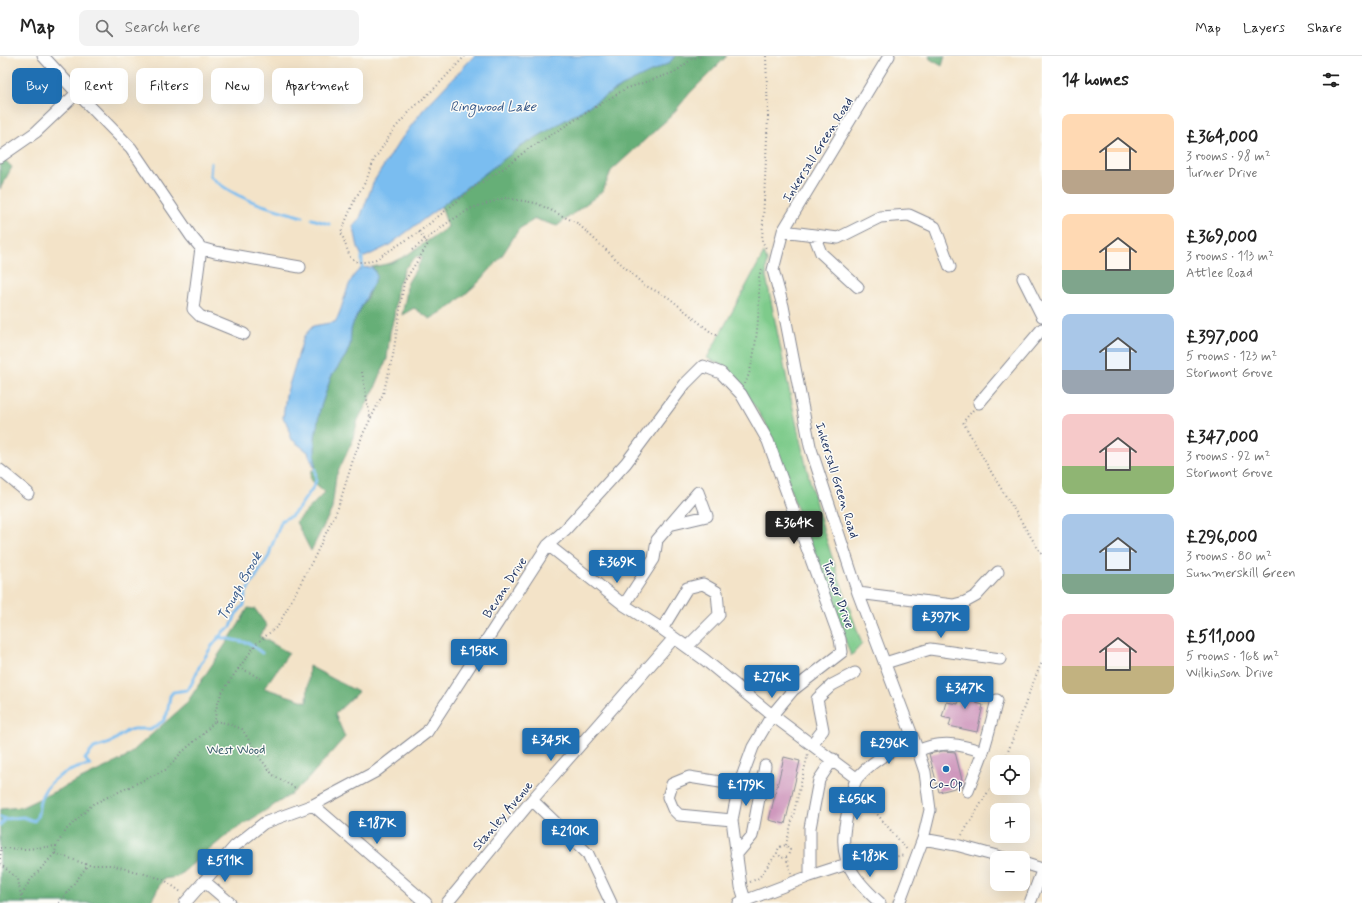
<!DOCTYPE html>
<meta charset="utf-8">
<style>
body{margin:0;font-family:Mynerve,sans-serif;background:#f2f2f2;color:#222;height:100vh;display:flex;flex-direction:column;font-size:15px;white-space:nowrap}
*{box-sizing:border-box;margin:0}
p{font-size:13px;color:#767676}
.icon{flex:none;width:22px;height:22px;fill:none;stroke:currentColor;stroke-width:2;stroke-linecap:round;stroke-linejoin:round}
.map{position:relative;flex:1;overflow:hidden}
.sheet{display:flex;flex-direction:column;background:#fff;width:320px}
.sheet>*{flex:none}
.banner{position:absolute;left:12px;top:12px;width:380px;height:36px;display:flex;gap:8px}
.fabs{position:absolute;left:990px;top:699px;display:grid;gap:8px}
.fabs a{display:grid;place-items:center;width:40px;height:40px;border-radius:8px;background:#fff;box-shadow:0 4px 16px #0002;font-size:20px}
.price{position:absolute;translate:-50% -34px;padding:0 9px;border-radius:4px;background:#1f6fb2;color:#fff;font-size:13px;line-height:26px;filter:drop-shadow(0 1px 2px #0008)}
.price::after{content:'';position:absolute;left:50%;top:24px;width:12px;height:9px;margin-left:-6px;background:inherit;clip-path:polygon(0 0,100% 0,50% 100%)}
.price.on{background:#222;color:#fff}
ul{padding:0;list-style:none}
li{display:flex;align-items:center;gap:12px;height:100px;padding:0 20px}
li span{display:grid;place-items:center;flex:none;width:112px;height:80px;border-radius:8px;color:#555}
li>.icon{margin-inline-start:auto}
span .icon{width:48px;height:48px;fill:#fffc;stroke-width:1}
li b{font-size:17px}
h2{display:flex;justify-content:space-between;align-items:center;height:48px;padding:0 20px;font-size:17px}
.chip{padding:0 14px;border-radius:8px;background:#fff;box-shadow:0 4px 16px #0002;font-size:14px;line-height:36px}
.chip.on{background:#1f6fb2;color:#fff}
header{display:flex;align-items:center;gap:24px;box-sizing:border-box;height:56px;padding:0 20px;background:#fff;border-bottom:1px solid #e0e0e0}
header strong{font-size:19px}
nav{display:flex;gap:22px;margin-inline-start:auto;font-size:14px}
.search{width:280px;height:36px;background:#f2f2f2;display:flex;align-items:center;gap:10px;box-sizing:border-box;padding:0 14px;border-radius:8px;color:#767676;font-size:15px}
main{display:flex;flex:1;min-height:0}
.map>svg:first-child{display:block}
</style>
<header>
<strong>Map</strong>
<div class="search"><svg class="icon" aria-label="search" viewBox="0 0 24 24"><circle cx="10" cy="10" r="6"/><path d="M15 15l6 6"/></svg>Search here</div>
<nav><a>Map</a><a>Layers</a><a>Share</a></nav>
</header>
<main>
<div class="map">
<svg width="1042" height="847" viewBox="0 0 1042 847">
<rect width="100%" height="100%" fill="#fdfcf7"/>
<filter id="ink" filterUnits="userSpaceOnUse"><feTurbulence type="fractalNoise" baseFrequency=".025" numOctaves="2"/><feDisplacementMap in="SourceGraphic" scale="8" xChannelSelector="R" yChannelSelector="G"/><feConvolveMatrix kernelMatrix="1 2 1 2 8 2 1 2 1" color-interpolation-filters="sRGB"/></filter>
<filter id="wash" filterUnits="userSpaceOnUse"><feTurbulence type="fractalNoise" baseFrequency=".012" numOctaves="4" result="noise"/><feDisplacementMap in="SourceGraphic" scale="16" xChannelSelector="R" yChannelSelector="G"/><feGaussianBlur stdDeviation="0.9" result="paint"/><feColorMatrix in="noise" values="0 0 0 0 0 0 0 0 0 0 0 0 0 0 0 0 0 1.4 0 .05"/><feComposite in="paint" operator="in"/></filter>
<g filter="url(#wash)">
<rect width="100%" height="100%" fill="#f3e3c8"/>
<path fill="#7ecb8b" stroke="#4c7d74" d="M 764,197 L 767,205 L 766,220 C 781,294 795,368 814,441 C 827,490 845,539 862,588 L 851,600 L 767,370 L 739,326 L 725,311 L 707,302 Z"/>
<path fill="#66af77" stroke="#406f6a" d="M 675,0 L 727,0 L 689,38 L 671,60 L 611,115 L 603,135 L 557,170 L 535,163 L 519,173 L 501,201 L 480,225 L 452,250 L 430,263 L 414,252 L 402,259 L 406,240 L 407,228 L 423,201 L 417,200 L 405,212 L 397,232 L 394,261 L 390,276 L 387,303 L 375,332 L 358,364 L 351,388 L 336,420 L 332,453 L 311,495 L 296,466 L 325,436 L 310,423 L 311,415 L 315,413 L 315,381 L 320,353 L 331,321 L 346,299 L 350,289 L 351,274 L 353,267 L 368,240 L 375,215 L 372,211 L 391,207 L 407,199 L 448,171 L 441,150 L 520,91 L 622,30 L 669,7 Z
M 929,0 L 945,0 L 942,10 L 930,3 Z
M 0,99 L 12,111 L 0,133 Z
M 248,552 L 255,553 L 267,570 L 259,580 L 289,597 L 264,632 L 307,646 L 309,610 L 358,636 L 335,658 L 345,681 L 306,725 L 290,739 L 228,778 L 177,821 L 163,823 L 150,847 L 0,847 L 0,753 L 22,751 L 125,702 L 186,648 L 239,568 Z"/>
<path fill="#7abdf0" stroke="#4a76a7" d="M 474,0 L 675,0 L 669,7 L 622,30 L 520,91 L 388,190 L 365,201 L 362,200 C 356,191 357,180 353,171 L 360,162 L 374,125 L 399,86 L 423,54 Z
M 372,211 L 377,220 L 353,267 L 351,274 L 350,289 L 346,299 L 331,321 L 320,353 L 315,381 L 315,413 L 308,396 L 290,382 L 289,370 L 283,362 L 286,339 L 304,280 L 313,270 L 335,266 C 344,253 347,217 363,212 C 365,211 369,212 372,211 Z"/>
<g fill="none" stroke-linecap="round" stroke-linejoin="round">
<path stroke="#7abdf0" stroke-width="3" d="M 211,107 L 210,120 C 235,144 272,152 303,161
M 312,163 L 329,168
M 362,200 L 362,212
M 218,581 L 249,587 L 262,597
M 0,761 L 5,763 L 23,761 L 34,765 C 40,760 38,752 40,745 C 47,722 68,713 90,709 L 85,703 L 94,692 L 110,687 L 127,675 L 134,673 L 152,673 L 163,665 L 167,658 L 170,640 L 173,636 L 187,634 L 191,629 L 200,609 L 212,590 L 224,575 L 231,571 L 236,558 L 244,549 L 245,538 L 269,500 L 271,492 L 282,464 L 291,460 L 298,453 L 314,430 L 316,424 L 315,413
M 0,769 L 5,763"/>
</g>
<g id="blocks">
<path fill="#cf98bd" d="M 962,629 L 979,633 L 976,647 L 983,649 L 977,676 L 949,670 L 951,663 L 942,661 L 946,646 L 958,648 Z
M 943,695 L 955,696 L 963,728 L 963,730 L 939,736 L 929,698 Z
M 784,701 L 800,705 L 785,768 L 769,764 Z"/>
</g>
</g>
<g filter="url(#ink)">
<use href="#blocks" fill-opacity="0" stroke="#878993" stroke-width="1"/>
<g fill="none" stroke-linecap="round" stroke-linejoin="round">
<defs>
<path id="minor" d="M 43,0 L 77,37 L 131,92 L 191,180 L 201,192 L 215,196 L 300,211
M 889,0 L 783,175 L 773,214 L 783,250 L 810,390 L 858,537 L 918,695 L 925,716 L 930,754 L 923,783 L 899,847
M 0,101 L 36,76 L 77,37
M 783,175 L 838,182 L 880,161 L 909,159 L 935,171 L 950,211
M 814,179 L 821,197 L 858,231
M 201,192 L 193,253 L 200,260 L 244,278
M 1023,222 L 1042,260
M 979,347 L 1042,273
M 0,414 L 28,437
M 548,489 L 624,549 L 662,573 L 705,604 L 772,659 L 856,722
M 858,537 L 953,549 L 965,546 L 976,540 L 998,516
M 624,549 L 654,503 L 657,484 L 698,436 L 707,460 L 669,469
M 662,573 L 687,532 L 703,528 L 717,536 L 719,559 L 687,591
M 885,607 L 930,593 L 1000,603
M 812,688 L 823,674 L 817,643 L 832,629 L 855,617
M 918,695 C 940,684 961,688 983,696 L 968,735
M 983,696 L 989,675 L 997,644
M 532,744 L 588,798 L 611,847
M 313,749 L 426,847
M 732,764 L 679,759 L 673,753 L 668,741 L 672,728 L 689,721 L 739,729
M 923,783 L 956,789 L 1004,802
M 736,799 L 752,780 L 765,710
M 1023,807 L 1042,813
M 810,820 L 810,772 L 819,724 L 833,703
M 204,825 L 230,847
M 185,847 L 235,790 L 264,767 L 313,749 L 375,716 L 427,676 L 548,489 L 565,474 L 626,407 L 685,328 L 703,310 L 721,317 L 741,338 L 768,385 L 840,583 L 842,596 L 793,634 L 772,659 L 753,691 L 739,729 L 732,764 L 741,831 L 746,847
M 447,847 L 532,744 L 674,582
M 739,847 L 810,820 L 847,808
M 880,847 C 843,813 837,796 850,747 C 852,739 853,726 858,721 C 873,704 893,693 913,684
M 1030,847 L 1042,815"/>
</defs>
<use href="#minor" stroke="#878993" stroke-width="13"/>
<path stroke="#878993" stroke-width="2" stroke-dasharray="1 3" stroke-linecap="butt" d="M 465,0 L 436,31 L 413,52 L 394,73 L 374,104 L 366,125 L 355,143 L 341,176 L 350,201 L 357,206 L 367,206 L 376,203 L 419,176 L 476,130 L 504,112 L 528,93 L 625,33 L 675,16 L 692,3 L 702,0
M 766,0 L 768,61 L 762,185 L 767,194
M 412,194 L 450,165 L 472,152 L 505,142 L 536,147 L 577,167 L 644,229 L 668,241 L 712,277 L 719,280
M 362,316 L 370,361
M 745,328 C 755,307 758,269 759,246 C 760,235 756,222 762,213
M 973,354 L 963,366 L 994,421 L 1042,499
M 238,613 L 247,615 L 261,623
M 215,665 L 226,667 L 242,673 L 260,702 L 273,719 L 297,733
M 1004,706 C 1017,673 1027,639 1042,606
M 862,740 L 908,795
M 962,779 L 997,721
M 786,789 L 808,698
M 0,792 L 26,793 L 56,790 L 67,773 L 93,748 L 167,713 L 181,697 L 203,678 L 215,665 L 216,653 L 221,638 L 236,616 L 257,587 L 278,570 L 316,498 L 338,452 L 353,404 L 363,378 L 383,338 L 393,300 L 404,226 L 428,188 L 419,176
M 55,797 L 88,809 L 111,809 L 163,823 L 181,836
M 786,801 L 791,817
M 0,803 L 1,792
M 858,807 L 905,799
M 0,808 L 18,823 L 22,847
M 750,826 L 759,822 L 777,797 L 779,791 L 786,789 L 790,794 L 788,800 L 782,802 L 777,797
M 22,839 L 29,826 L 55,797 L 56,790
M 59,847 L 88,809"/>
<use href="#minor" stroke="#fff" stroke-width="11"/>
</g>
</g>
<circle fill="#1f6fb2" stroke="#fdfcf7" stroke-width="1.5" cx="946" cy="713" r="4"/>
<g text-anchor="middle" stroke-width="3" stroke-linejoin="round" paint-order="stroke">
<g font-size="13" fill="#1b2f5e" stroke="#fdfcf7">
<text transform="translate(817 93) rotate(-58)" y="5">Inkersall Green Road</text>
<text transform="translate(838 424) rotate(73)" y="5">Inkersall Green Road</text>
<text transform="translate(504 531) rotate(-57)" y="5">Bevan Drive</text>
<text transform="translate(839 538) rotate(70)" y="5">Turner Drive</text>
<text transform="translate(502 759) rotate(-50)" y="5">Stanley Avenue</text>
</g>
<g font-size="13" fill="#395e6c" stroke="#fdfcf7">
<text x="236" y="698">West Wood</text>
</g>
<g font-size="13" fill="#1b2f5e" stroke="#fdfcf7">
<text x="946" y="732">Co-Op</text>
</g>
<g font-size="14" font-style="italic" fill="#385a8a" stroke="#fdfcf7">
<text x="493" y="55">Ringwood Lake</text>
<text transform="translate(239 530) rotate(-61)" y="5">Trough Brook</text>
</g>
</g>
</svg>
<div class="fabs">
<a><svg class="icon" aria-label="locate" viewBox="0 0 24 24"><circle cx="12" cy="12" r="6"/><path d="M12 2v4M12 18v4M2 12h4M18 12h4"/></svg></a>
<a>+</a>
<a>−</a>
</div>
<b class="price on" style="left:794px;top:489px">£364K</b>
<b class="price" style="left:617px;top:528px">£369K</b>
<b class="price" style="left:941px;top:583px">£397K</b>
<b class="price" style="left:479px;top:617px">£158K</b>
<b class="price" style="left:772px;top:643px">£276K</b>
<b class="price" style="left:965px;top:654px">£347K</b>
<b class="price" style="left:551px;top:706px">£345K</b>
<b class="price" style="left:889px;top:709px">£296K</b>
<b class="price" style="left:746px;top:751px">£179K</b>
<b class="price" style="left:857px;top:765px">£656K</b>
<b class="price" style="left:377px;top:789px">£187K</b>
<b class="price" style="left:570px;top:797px">£210K</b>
<b class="price" style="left:870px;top:822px">£183K</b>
<b class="price" style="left:225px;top:827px">£511K</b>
<div class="banner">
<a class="chip on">Buy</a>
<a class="chip">Rent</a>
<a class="chip">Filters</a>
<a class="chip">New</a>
<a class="chip">Apartment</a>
</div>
</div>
<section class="sheet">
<h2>14 homes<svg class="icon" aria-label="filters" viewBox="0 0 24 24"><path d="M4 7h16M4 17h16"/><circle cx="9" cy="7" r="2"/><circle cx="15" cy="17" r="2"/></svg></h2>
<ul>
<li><span style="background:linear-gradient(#ffd9b3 70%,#b9a48a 0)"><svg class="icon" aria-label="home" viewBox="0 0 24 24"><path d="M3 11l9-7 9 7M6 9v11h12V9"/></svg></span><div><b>£364,000</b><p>3 rooms · 98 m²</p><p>Turner Drive</p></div></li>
<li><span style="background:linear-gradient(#ffd9b3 70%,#7fa58c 0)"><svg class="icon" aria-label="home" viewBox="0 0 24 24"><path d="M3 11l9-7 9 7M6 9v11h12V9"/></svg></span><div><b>£369,000</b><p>3 rooms · 113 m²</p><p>Attlee Road</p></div></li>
<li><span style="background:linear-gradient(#a9c7e8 70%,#9aa5b1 0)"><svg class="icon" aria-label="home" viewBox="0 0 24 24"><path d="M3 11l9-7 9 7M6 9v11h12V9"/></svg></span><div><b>£397,000</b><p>5 rooms · 123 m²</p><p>Stormont Grove</p></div></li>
<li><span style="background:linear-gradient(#f6c9c9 65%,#8fb573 0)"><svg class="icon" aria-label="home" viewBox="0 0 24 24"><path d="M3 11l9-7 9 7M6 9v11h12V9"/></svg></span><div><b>£347,000</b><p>3 rooms · 92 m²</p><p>Stormont Grove</p></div></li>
<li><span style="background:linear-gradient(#a9c7e8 75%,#7fa58c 0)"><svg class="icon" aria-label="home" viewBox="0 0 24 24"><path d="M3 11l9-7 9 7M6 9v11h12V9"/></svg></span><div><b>£296,000</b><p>3 rooms · 80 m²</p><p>Summerskill Green</p></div></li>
<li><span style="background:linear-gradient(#f6c9c9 65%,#c2b280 0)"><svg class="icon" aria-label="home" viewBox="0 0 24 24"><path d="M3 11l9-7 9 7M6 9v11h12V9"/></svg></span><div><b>£511,000</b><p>5 rooms · 168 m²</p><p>Wilkinson Drive</p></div></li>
</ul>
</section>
</main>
